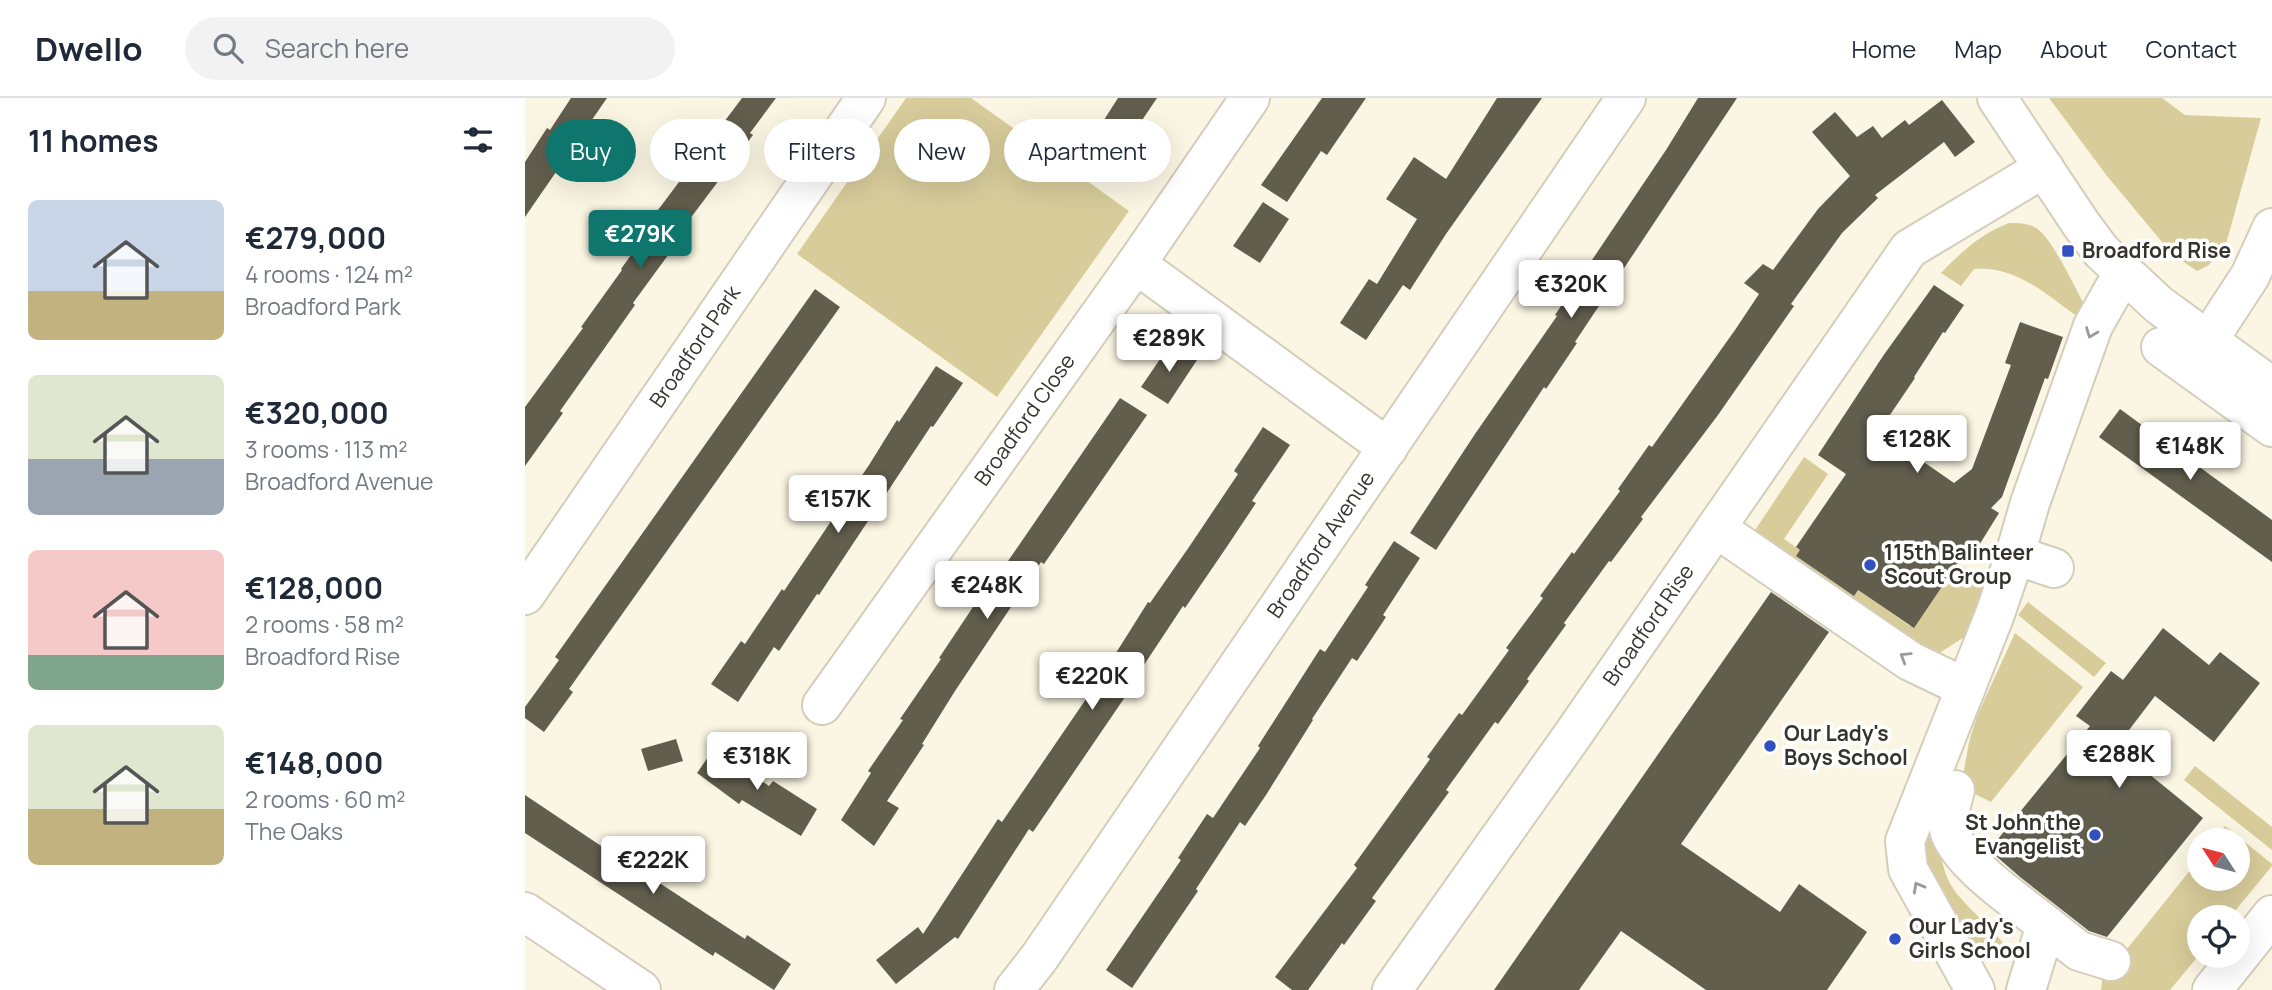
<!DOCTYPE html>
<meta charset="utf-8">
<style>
body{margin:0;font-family:Manrope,sans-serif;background:#f2f2f3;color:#1f2937;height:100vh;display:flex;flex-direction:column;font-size:26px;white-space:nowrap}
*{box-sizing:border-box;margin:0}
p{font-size:23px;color:#747a83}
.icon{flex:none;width:38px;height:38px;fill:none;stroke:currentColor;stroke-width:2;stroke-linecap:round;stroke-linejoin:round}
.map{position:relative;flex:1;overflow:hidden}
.side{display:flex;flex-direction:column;background:#fff;width:525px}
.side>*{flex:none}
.top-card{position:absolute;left:21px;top:21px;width:665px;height:63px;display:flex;gap:14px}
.needle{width:46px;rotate:306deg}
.fabs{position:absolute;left:1662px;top:730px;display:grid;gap:14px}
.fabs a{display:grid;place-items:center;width:63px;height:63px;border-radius:50%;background:#fff;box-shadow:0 7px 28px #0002;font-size:35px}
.price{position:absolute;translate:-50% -60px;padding:0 16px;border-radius:7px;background:#fff;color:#222;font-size:23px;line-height:46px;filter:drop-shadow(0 2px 4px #0008)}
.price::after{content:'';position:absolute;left:50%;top:42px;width:21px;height:16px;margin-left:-10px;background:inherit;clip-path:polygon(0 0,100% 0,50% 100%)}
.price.current{background:#0f766e;color:#fff}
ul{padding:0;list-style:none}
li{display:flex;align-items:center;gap:21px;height:175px;padding:0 28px}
li span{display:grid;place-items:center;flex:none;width:196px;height:140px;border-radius:10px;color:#555}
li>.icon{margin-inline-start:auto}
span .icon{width:84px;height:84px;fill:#fffc;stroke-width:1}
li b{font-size:30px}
h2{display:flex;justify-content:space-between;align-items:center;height:84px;padding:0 28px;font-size:30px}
.tag{padding:0 24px;border-radius:32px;background:#fff;box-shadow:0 7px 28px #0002;font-size:24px;line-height:63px}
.tag.current{background:#0f766e;color:#fff}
header{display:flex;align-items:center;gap:42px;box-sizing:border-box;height:98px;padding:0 35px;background:#fff;border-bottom:2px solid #e0e1e3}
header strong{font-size:33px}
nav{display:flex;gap:38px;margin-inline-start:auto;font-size:24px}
.search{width:490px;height:63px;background:#f2f2f3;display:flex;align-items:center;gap:18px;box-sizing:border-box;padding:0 24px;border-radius:38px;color:#747a83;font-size:26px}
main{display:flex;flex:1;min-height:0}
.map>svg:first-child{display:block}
</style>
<header>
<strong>Dwello</strong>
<div class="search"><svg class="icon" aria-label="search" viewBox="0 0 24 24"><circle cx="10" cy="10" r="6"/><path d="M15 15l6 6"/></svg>Search here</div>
<nav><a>Home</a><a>Map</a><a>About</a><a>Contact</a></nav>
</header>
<main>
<section class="side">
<h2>11 homes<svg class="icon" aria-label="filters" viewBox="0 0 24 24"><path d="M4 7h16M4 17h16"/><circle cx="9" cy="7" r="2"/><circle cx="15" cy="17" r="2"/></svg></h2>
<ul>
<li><span style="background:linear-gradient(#c9d6e8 65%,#c2b280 0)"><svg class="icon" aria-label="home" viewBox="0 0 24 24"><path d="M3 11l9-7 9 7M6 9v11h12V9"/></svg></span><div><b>€279,000</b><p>4 rooms · 124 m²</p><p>Broadford Park</p></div></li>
<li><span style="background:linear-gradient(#dfe7d0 60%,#9aa5b1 0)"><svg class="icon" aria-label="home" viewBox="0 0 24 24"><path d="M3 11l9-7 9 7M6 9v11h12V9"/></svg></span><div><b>€320,000</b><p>3 rooms · 113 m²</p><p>Broadford Avenue</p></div></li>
<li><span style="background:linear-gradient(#f6c9c9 75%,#7fa58c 0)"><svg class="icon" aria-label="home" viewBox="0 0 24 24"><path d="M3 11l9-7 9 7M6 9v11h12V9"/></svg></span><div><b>€128,000</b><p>2 rooms · 58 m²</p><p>Broadford Rise</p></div></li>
<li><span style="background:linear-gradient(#dfe7d0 60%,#c2b280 0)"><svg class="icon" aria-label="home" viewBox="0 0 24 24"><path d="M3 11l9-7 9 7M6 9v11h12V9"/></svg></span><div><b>€148,000</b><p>2 rooms · 60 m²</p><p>The Oaks</p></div></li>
</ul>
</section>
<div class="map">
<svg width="1747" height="892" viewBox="0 0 1747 892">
<rect width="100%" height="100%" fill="#fbf6e3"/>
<path fill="#d8cc9b" d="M 381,0 L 446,0 L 604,113 L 472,299 L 272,156 Z
M 1524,0 L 1637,0 L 1660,17 L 1736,20 L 1701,146 L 1684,167 L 1672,173 L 1647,156 L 1582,78 Z
M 1484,125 C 1494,125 1503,125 1511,130 C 1527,139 1551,192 1561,210 L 1557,222 C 1524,199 1492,167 1449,171 L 1436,188 L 1416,175 C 1436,154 1457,135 1484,125 Z
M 1279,359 L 1303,376 L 1259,441 L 1385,528 L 1417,483 L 1423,487 L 1436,467 C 1448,475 1455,481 1467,471 L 1447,534 L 1416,554 L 1404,555 L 1226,438 Z
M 1503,504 L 1581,565 L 1569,579 L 1493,517 Z
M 1490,535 L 1558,589 L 1466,704 L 1436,689 L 1444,644 L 1452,618 Z
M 1670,668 L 1747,729 L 1747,752 L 1659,682 Z
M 1415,718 C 1413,745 1415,776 1433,797 C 1450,818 1471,832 1485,855 L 1454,865 L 1396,762 L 1397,730 Z
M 1700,728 L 1747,766 L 1747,768 L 1705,819 L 1675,819 L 1675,856 L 1645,892 L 1576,892 L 1577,882 L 1675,760 L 1675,780 L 1713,780 L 1713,742 L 1689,742 Z"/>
<path fill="#625e4e" d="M 46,0 L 82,0 L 0,119 L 0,64 L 22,30 L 25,32 Z
M 217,0 L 251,0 L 225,35 L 228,37 L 146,146 L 149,149 L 108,205 L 110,207 L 35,313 L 38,315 L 0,368 L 0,309 L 58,230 L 56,229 L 97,172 L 96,171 L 136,115 L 133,112 Z
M 593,0 L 632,0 L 587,67 L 561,50 Z
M 797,0 L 841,0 L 802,57 L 796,53 L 762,104 L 736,87 Z
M 972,0 L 1017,0 L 921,136 L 885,192 L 878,187 L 841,242 L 815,225 L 844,181 L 852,186 L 892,121 L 861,101 L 889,59 L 921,81 Z
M 1173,0 L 1212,0 L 1050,244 L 1052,245 L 1021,291 L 1019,289 L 911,452 L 885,435 L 950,336 L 1032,218 L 1030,217 L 1141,52 Z
M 1417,2 L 1450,44 L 1430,59 L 1419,44 L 1350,97 L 1353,100 L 1317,135 L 1266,206 L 1269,208 L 1193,317 L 1116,419 L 1118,421 L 1086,464 L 1084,463 L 1039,525 L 1041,527 L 1002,581 L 1004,583 L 973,626 L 970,624 L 921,692 L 924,694 L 847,800 L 851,803 L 819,847 L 817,845 L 783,892 L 767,892 L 750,879 L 832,770 L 829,767 L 905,661 L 902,659 L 934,615 L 937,617 L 984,552 L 981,550 L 1018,500 L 1015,498 L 1047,454 L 1049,456 L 1095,393 L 1093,391 L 1124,347 L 1127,349 L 1210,232 L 1234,196 L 1219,185 L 1238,166 L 1248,172 L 1293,111 L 1325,78 L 1287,34 L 1310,14 L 1332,39 L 1348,28 L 1357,40 L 1380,22 L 1384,27 Z
M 738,104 L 764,121 L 735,165 L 708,148 Z
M 1409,187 L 1439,207 L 1420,235 L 1418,234 L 1389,279 L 1390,280 L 1354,333 L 1429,385 L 1447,371 L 1486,267 L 1480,265 L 1495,224 L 1538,239 L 1523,281 L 1520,280 L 1477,399 L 1466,410 L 1474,415 L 1448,457 L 1441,453 L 1389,530 L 1333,492 L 1329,498 L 1271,458 L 1275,452 L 1271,449 L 1321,376 L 1293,357 L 1358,258 Z
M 290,191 L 315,209 L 44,591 L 48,594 L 19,634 L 0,620 L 0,609 L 34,562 L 30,559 Z
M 646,245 L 672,262 L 643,306 L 616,289 Z
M 411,268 L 438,285 L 408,329 L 406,328 L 294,497 L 292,496 L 254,553 L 249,549 L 213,604 L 186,586 L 216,543 L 220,546 L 257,491 L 259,493 L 344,367 L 372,322 L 374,324 Z
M 595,300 L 622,317 L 519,466 L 516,464 L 430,593 L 397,646 L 399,647 L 362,703 L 374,710 L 349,748 L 316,722 L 346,675 L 343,673 L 378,622 L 375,621 L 416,561 L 414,560 L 478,464 L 481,466 Z
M 1595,311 L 1747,422 L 1747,464 L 1574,339 Z
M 738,329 L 765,347 L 727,403 L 731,405 L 701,450 L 660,510 L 658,508 L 613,576 L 615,577 L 508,734 L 504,731 L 433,841 L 430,839 L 371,886 L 351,862 L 393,829 L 398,836 L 473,721 L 477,724 L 574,582 L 623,504 L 625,505 L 664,449 L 713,376 L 709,373 Z
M 869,443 L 895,460 L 858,517 L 861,519 L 832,563 L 827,560 L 787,621 L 788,622 L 741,697 L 720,728 L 715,724 L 671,791 L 673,793 L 607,890 L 581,872 L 656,762 L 653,760 L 682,716 L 688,720 L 735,650 L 733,648 L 795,551 L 800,554 L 843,489 L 840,487 Z
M 1246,494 L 1304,534 L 1156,746 L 1255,814 L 1274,786 L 1342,834 L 1302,892 L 1181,892 L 1096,833 L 1054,892 L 969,892 Z
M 1638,530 L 1684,567 L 1695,554 L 1735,585 L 1689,644 L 1630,598 L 1591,649 L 1678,720 L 1582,839 L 1564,833 L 1495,779 L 1464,752 L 1565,628 L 1551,618 L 1586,573 L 1598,582 Z
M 151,641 L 158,663 L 123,673 L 116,651 Z
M 190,649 L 244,688 L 248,683 L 292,711 L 276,738 L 217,702 L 214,706 L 172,675 Z
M 0,697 L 109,770 L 110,769 L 220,841 L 222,837 L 266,866 L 249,892 L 190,854 L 188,858 L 0,735 Z"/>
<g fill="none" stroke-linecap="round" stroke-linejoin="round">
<defs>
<g id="minor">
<path d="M 1472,0 L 1556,126 L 1576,153 L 1634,207 L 1747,289"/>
<path d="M 611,166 L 863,350"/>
<path d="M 1636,249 L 1747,329"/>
<path d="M 1665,270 L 1725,178 L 1747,130"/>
<path d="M 1191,430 L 1385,563 L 1441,590"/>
<path d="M 1490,457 L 1529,470"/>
<path id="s1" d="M 0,497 L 341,0"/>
<path id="s2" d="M 297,607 L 611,166 L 725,0"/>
<path d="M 1430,692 C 1427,704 1420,723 1425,735 C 1438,768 1493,804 1521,827 L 1501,892"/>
<path d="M 0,814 L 116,892"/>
<path d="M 1521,827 L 1554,853 L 1586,863"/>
<path id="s3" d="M 489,892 L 514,860 L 1101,0"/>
<path id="s4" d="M 867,892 L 1047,638 L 1384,151 L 1519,70"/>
<path d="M 1450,892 L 1383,771 L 1380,743 L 1470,516 L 1490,457 L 1505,405 L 1568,228 L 1598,175"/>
<path d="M 1687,892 L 1747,817"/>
</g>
</defs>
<use href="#minor" stroke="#d3cebb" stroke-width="42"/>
<use href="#minor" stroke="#fff" stroke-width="38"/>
</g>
<defs><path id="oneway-chevron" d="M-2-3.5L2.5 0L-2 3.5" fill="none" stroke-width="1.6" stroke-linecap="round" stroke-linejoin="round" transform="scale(1.75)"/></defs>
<g stroke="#9a9996">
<use href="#oneway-chevron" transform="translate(1566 235) rotate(111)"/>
<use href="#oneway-chevron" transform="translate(1380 559) rotate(-148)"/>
<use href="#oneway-chevron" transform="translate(1393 789) rotate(-119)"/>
</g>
<g fill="#3151c1" stroke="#fff" stroke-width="2.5">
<rect x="1536" y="146" width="14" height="14" rx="3.5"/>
<circle cx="1345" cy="467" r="7"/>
<circle cx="1245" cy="648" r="7"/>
<circle cx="1570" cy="737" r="7"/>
<circle cx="1370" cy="841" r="7"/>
</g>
<g text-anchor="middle" stroke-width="7" stroke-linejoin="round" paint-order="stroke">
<g font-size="21" font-weight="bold" fill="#35332c" stroke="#fff" text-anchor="start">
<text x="1557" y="160">Broadford Rise</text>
<text x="1359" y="462">115th Balinteer<tspan x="1359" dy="24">Scout Group</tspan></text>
<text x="1259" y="643">Our Lady's<tspan x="1259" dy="24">Boys School</tspan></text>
<text x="1556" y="732" text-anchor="end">St John the<tspan x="1556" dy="24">Evangelist</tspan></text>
<text x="1384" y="836">Our Lady's<tspan x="1384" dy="24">Girls School</tspan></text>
</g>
<g font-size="21" fill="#35332c" stroke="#fff">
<text dy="7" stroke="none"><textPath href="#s1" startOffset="301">Broadford Park</textPath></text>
<text dy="7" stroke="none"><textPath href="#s2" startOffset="350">Broadford Close</textPath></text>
<text dy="7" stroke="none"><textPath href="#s3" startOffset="541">Broadford Avenue</textPath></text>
<text dy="7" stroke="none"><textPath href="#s4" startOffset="446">Broadford Rise</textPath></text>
</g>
</g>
</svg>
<div class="fabs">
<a><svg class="needle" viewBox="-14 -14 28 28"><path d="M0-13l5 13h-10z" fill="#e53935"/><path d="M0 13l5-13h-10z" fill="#747a83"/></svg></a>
<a><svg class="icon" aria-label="locate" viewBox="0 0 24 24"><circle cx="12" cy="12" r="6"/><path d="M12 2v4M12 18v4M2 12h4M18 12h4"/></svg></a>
</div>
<b class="price current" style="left:115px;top:172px">€279K</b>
<b class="price" style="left:1046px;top:222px">€320K</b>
<b class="price" style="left:644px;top:276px">€289K</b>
<b class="price" style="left:1392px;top:377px">€128K</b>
<b class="price" style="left:1665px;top:384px">€148K</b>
<b class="price" style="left:313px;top:437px">€157K</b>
<b class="price" style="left:462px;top:523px">€248K</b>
<b class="price" style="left:567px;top:614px">€220K</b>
<b class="price" style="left:1594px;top:692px">€288K</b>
<b class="price" style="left:232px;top:694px">€318K</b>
<b class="price" style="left:128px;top:798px">€222K</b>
<div class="top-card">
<a class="tag current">Buy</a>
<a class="tag">Rent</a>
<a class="tag">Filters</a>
<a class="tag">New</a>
<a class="tag">Apartment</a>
</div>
</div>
</main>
